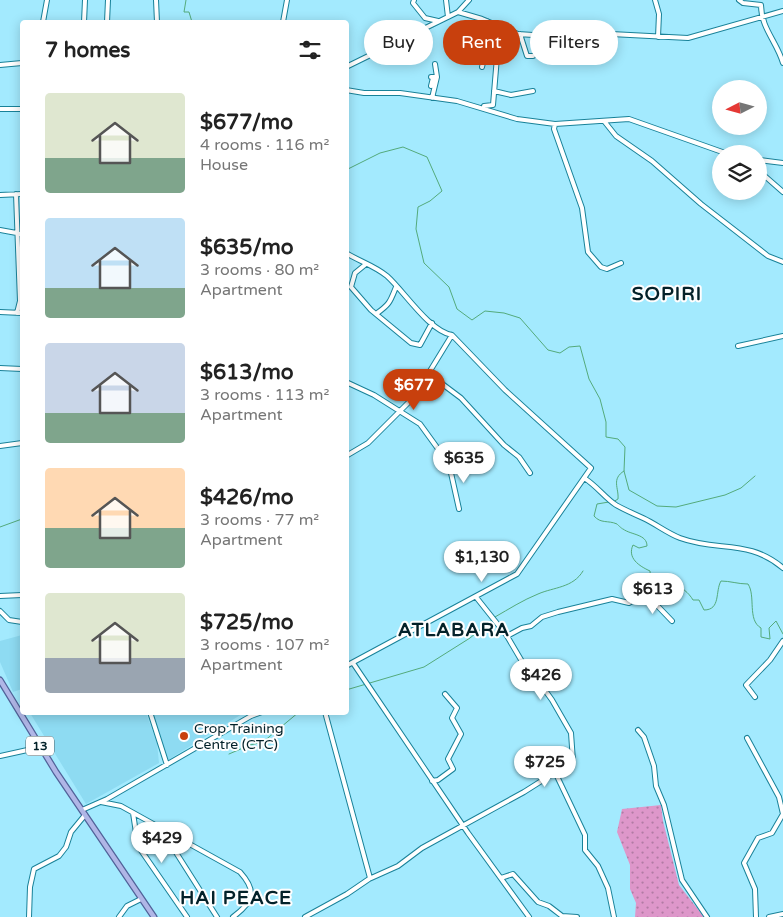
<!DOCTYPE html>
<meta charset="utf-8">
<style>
body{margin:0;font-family:"Varela Round",sans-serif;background:#f2f2f2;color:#222;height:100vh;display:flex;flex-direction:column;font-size:19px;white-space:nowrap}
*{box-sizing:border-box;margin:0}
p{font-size:16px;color:#767676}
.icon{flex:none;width:28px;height:28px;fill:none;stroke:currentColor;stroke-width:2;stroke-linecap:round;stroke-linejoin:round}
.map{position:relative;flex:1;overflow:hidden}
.sheet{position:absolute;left:20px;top:20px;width:329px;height:695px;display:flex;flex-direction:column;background:#fff;border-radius:5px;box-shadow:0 2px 12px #0003}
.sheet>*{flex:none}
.hud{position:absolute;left:364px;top:20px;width:344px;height:45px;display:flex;gap:10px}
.needle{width:32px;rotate:264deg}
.tools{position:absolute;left:712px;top:80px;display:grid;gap:10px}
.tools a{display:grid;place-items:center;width:55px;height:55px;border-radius:50%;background:#fff;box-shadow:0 2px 12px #0003;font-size:25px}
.price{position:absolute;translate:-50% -42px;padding:0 11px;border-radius:18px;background:#fff;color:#222;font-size:16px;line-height:32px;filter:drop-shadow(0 1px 2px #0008)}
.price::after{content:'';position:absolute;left:50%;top:30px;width:15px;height:11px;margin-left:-8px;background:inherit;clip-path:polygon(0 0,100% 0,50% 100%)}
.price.on{background:#c8400d;color:#fff}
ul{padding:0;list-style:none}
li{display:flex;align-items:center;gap:15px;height:125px;padding:0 25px}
li span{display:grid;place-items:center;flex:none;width:140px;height:100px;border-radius:5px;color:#555}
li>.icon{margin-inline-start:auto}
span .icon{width:60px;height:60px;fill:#fffc;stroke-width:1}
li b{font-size:21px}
h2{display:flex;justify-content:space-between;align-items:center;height:60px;padding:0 25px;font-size:21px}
.pill{padding:0 18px;border-radius:22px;background:#fff;box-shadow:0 2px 12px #0003;font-size:18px;line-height:45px}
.pill.on{background:#c8400d;color:#fff}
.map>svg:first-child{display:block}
</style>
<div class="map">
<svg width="783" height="917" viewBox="0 0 783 917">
<defs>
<pattern id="grass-dots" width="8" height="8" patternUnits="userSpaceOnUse" patternTransform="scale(1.25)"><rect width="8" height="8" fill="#de97ca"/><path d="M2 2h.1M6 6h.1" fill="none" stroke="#b27ba4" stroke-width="1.8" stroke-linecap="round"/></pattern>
</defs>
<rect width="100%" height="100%" fill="#a3eafe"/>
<path fill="#8edbf2" d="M 22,635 L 22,689 L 13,692 L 0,662 L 0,641 Z
M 241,712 L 242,714 L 168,760 L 153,713 Z
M 30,713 L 146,713 L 157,743 L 159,763 L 86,804 Z"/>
<path fill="url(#grass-dots)" d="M 661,805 L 663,821 L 679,885 L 704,917 L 635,917 L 636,903 L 630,889 L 630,865 L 617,832 L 622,809 Z"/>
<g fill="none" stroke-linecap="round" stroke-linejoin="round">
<path stroke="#54aa7b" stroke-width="1" d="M 186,0 L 184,12 L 189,12 L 192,22
M 346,170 L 380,153 L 403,147 L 427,157 L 442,191 L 430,201 L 418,207 L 416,229 L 424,263 L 449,287 L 457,309 L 472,320 L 485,311 L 504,313 L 520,318 L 548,350 L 560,353 L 569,347 L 580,346 L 589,379 L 600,399 L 606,422 L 606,437 L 618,439 L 625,447 L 624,471 L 629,490 L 657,506 L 676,507 L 725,495 L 741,488 L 755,476
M 609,502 L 597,504 L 594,516 C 601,524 608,520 617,524 C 617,524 622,529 623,529 C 631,535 647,534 647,546 L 639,548 L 633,545 C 627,558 639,566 650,571 L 651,585 L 655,591 L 665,594 L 673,585 C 681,586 689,593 693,600 L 699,600 L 704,610 C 721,610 715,591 721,581 C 730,581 738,584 748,584 C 756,596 747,620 761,628 L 761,637 L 770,639 L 769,628 L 776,621 L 783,634
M 613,502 L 618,499 C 619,488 611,479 624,471
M 0,527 L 22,519
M 495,617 C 509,609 523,600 538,594 C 554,587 573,588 583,571
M 346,690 L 424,667 L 470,638 L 492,620
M 229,754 L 250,745 L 263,742 L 299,712"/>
<defs>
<path id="minor" d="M 156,0 L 157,22
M 414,0 L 413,3 L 425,18 L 438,21
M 446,0 L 448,17
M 655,0 L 659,14 L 658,37
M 739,0 L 743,3 L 761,5 C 761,28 777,42 783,63
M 458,12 L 469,0
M 43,22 L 47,0
M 84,22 L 85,0
M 107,22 L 108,0
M 283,22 L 287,0
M 520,34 L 527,56 L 533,56
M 435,64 L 437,77
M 0,65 L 22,63
M 346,67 L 458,12 L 482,19 L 518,34 L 563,37 L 611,34 L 688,38 L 783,11
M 482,67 L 486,50 L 487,21
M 431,77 L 437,77 L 432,98
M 431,86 L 433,78
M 346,90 L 364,93 L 400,93 L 457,101 L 517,119 L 555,124 L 629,119 L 728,154
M 494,91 L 511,95 L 533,91
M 0,109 L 22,109
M 484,109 L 484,106 L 493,105 L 497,57 L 501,45 L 510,31
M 604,121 L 616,136 L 652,161 L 701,204 L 768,256 L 783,262
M 555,124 L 554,129 L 582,208 L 588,252 L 601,267 L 607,269 L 621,263
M 759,160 L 783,163
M 759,171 L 783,192
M 16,194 L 20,301 L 17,313
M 0,195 L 22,194
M 0,230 L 22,234
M 346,253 C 359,261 375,266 387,276 C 404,291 429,331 452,335 L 505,390 L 591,468 L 517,574 L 346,666
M 366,264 L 355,273 L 351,287 L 371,310 L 411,343 L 420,345 L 432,323
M 0,312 L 22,313
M 376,314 C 390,304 390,302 396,287
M 738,346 L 783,336
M 0,368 L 22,369
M 429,374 L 461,398 L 504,445 L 519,457 L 530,473
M 346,382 L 374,395 L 420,424 L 449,464 L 459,509
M 0,446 L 22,443
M 346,456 L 368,443 L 414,397 L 452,335
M 584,478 C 596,485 605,498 616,505 C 625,510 634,514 643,518 C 656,524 667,533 680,538 C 718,552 749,539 783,568
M 0,596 L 22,595
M 476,597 L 507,636 L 522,628 L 531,626 L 542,617 L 558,612 L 612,599 L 629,603 C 635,599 640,593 648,596 L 672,621
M 0,611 L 9,620 L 22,622
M 353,663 L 468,833 L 529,917
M 755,697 L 746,685 L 770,660 L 783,641
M 150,712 L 167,765
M 325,712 L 370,878
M 638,730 L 644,737 L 654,766 L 656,786 L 664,805 L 682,880 L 707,917
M 747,738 L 779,797 L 783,814 L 772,833 L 758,838 L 744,863 L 755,889 L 756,917
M 0,756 L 41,747
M 555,772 L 585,835 L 585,850 L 598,866 L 608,888 L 614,917
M 432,781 L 438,780 L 453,769 L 448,759 L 461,734 L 452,718 L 457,708 L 445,694
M 101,802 L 121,806 L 240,872 C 258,892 253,902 233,917
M 82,810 L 107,799 L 251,716 L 262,712
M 133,813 L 138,846 L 187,917
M 163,832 L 217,917
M 501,878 L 513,874 L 538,902 L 549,906 L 562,916 L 577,917
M 29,917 L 30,887 L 34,869 L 59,856 L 66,847 L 71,832 L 85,815
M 119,917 L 127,906 L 141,899
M 305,917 L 347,894 L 369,879 L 398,866 L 422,848 L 524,792 L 573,761 L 571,733 L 552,700 L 534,675 L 527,670 L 507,636
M 769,917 L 783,914"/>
<path id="major" d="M 0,680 L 56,772 L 154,917"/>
</defs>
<use href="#minor" stroke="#198299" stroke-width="6"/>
<use href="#major" stroke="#516299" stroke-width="7"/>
<use href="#minor" stroke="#fff" stroke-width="4"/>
<use href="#major" stroke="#b0b6e6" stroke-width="4.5"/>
</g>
<circle fill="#c8400d" stroke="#fefefe" stroke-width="2" cx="184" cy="736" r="5"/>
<g text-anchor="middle" stroke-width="4" stroke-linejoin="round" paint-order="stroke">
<rect fill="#fefefe" stroke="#4e6369" stroke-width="1" x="26" y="736.5" width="28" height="19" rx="4"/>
<g font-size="12" font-weight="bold" fill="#032129">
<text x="40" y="750">13</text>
</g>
<g font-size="14" fill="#032129" stroke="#fefefe" text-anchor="start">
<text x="194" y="733">Crop Training<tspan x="194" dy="16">Centre (CTC)</tspan></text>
</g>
<g font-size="19" font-weight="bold" letter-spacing="1" fill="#032129" stroke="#fefefe">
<text x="667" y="300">SOPIRI</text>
<text x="454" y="636">ATLABARA</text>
<text x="236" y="904">HAI PEACE</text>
</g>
</g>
</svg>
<div class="tools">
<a><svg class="needle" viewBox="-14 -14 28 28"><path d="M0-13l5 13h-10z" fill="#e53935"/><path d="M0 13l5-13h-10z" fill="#767676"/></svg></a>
<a><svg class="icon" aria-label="layers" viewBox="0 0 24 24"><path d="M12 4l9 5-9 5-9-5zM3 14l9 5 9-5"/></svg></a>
</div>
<b class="price on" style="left:414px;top:411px">$677</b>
<b class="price" style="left:464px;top:484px">$635</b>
<b class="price" style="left:482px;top:583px">$1,130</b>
<b class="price" style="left:653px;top:615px">$613</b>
<b class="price" style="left:541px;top:701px">$426</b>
<b class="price" style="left:545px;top:788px">$725</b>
<b class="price" style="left:162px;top:864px">$429</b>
<div class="hud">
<a class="pill">Buy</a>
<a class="pill on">Rent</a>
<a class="pill">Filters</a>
</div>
<section class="sheet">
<h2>7 homes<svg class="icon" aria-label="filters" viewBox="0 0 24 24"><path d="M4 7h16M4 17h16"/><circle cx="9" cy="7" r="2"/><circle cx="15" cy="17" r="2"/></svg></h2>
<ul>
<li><span style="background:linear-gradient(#dfe7d0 65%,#7fa58c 0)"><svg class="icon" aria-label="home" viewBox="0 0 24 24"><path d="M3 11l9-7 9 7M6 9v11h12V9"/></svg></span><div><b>$677/mo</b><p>4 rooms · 116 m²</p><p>House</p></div></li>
<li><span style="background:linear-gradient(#bfe0f5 70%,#7fa58c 0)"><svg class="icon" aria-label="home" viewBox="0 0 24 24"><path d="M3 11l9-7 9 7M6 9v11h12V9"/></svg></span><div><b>$635/mo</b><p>3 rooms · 80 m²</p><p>Apartment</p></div></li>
<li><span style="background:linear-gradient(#c9d6e8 70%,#7fa58c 0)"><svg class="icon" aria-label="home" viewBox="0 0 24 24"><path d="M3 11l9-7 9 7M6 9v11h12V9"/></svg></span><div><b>$613/mo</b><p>3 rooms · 113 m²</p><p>Apartment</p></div></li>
<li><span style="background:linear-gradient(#ffd9b3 60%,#7fa58c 0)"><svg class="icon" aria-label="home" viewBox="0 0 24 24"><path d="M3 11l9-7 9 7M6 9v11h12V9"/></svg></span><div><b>$426/mo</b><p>3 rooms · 77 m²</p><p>Apartment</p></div></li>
<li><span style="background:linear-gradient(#dfe7d0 65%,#9aa5b1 0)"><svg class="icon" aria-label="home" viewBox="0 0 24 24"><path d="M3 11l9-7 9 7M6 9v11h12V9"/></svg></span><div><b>$725/mo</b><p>3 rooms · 107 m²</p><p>Apartment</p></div></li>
</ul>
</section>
</div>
